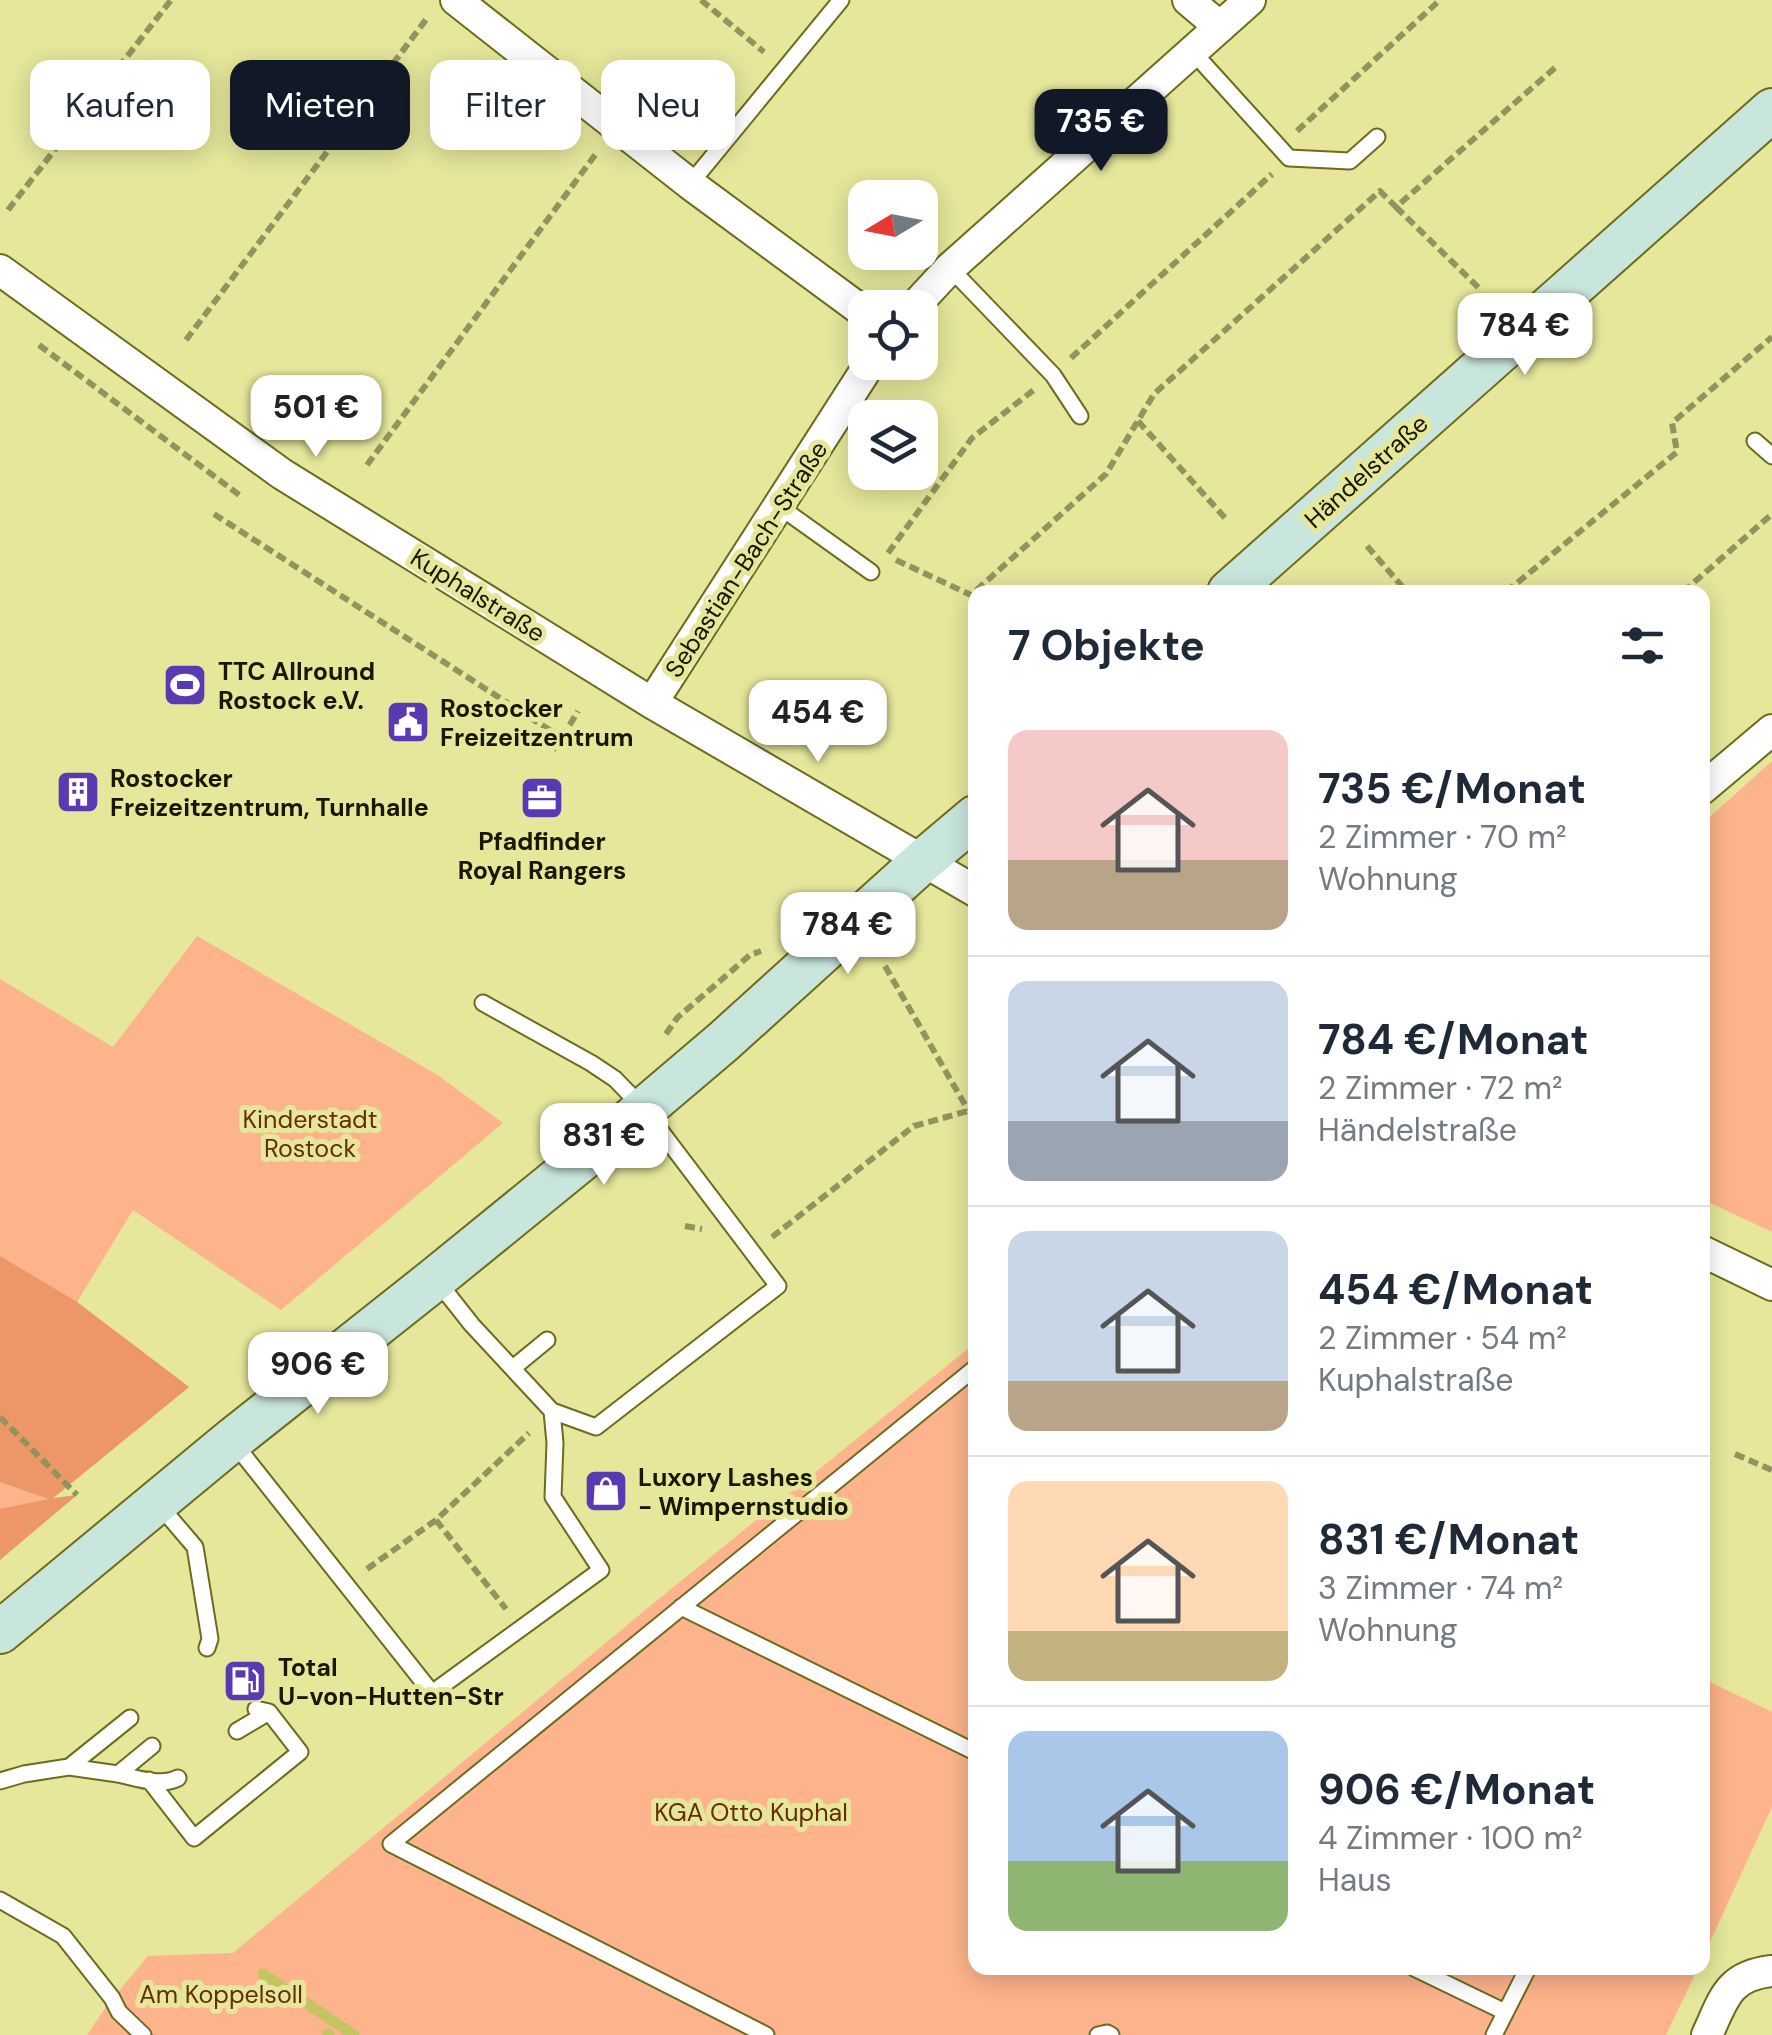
<!DOCTYPE html>
<html lang="de">
<meta charset="utf-8">
<style>
body{margin:0;font-family:"DM Sans",sans-serif;background:#f6f6f7;color:#1f2937;height:100vh;display:flex;flex-direction:column;font-size:38px;white-space:nowrap}
*{box-sizing:border-box;margin:0}
p{font-size:32px;color:#747a83}
.icon{flex:none;width:55px;height:55px;fill:none;stroke:currentColor;stroke-width:2;stroke-linecap:round;stroke-linejoin:round}
.map{position:relative;flex:1;overflow:hidden}
.side{position:absolute;left:968px;top:585px;width:742px;height:1390px;display:flex;flex-direction:column;background:#fff;border-radius:20px;box-shadow:0 5px 25px #0003}
.side>*{flex:none}
.hud{position:absolute;left:30px;top:60px;width:788px;height:90px;display:flex;gap:20px}
.needle{width:65px;rotate:260deg}
.tools{position:absolute;left:848px;top:180px;display:grid;gap:20px}
.tools a{display:grid;place-items:center;width:90px;height:90px;border-radius:20px;background:#fff;box-shadow:0 5px 25px #0003;font-size:50px}
.price{position:absolute;translate:-50% -85px;padding:0 22px;border-radius:20px;background:#fff;color:#222;font-size:32px;line-height:65px;filter:drop-shadow(0 2px 5px #0008)}
.price::after{content:'';position:absolute;left:50%;top:60px;width:30px;height:22px;margin-left:-15px;background:inherit;clip-path:polygon(0 0,100% 0,50% 100%)}
.price.current{background:#111827;color:#fff}
ul{padding:0;list-style:none}
li{display:flex;align-items:center;gap:30px;height:250px;padding:0 40px}
li+li{border-top:2px solid #e0e1e3}
li span{display:grid;place-items:center;flex:none;width:280px;height:200px;border-radius:20px;color:#555}
li>.icon{margin-inline-start:auto}
span .icon{width:120px;height:120px;fill:#fffc;stroke-width:1}
li b{font-size:42px}
h2{display:flex;justify-content:space-between;align-items:center;height:120px;padding:0 40px;font-size:42px}
.pill{padding:0 35px;border-radius:20px;background:#fff;box-shadow:0 5px 25px #0003;font-size:35px;line-height:90px}
.pill.current{background:#111827;color:#fff}
.map>svg:first-child{display:block}
</style>
<div class="map">
<svg width="1772" height="2035" viewBox="0 0 1772 2035">
<rect width="100%" height="100%" fill="#e6e79b"/>
<path fill="#fdb38b" d="M 1772,761 L 1772,1232 L 1702,1199 L 1703,823 Z
M 197,936 L 436,1074 L 503,1123 L 281,1310 L 133,1210 L 77,1302 L 189,1387 L 0,1542 L 0,979 L 113,1047 Z
M 975,1343 L 975,1968 L 1698,1968 L 1666,2035 L 87,2035 L 108,2004 L 148,1956 L 233,1953 L 655,1602 Z
M 1702,1678 L 1772,1712 L 1772,1807 L 1703,1957 Z"/>
<path fill="#ed9768" d="M 0,1256 L 77,1302 L 189,1387 L 53,1498 L 77,1495 L 0,1560 L 0,1509 L 49,1499 L 0,1482 Z"/>
<g fill="none" stroke-linecap="round" stroke-linejoin="round">
<path stroke="#c4c462" stroke-width="11" d="M 263,1974 L 354,2035
M 328,2034 L 329,2035"/>
<defs>
<path id="lane" d="M 1193,52 L 1289,158 L 1350,161 L 1377,137
M 690,184 L 841,0
M 950,268 L 1053,375 L 1080,416
M 1755,441 L 1772,456
M 780,507 L 871,572
M 438,1282 L 472,1325 L 552,1411 L 596,1427 L 778,1286 L 644,1109 L 615,1079 L 591,1063 L 483,1003
M 513,1368 L 547,1340
M 234,1443 L 432,1693 L 601,1570 L 553,1497 L 555,1443 L 552,1411
M 160,1506 L 195,1547 L 210,1639 L 207,1648
M 681,1607 L 975,1752
M 237,1731 L 269,1712
M 69,1767 L 130,1718
M 118,1774 C 136,1778 161,1787 178,1778
M 149,1780 L 194,1838 L 300,1752 L 269,1712 L 256,1709
M 0,1781 L 24,1774 L 69,1767 L 118,1774 L 152,1746
M 0,1900 L 63,1936 L 112,1998 L 119,2012 L 143,2035
M 1414,1968 L 1505,2012
M 766,2035 L 391,1844 L 975,1368
M 1098,2035 L 1107,2033 L 1111,2035
M 1494,2035 L 1528,1968"/>
<path id="street" d="M 456,0 L 690,184 L 865,313
M 1188,0 L 1220,27
M 0,270 L 282,474 L 652,703 L 975,891
M 913,308 L 950,268 L 1250,0
M 652,703 L 871,362
M 1702,789 L 1772,730
M 1702,1251 L 1772,1285
M 1707,2035 C 1724,1999 1727,1976 1772,1971"/>
<path id="secondary" d="M 1229,592 L 1772,110
M 0,1632 L 232,1440 L 435,1279 L 644,1109 L 724,1041 L 924,860 L 975,817"/>
</defs>
<use href="#lane" stroke="#6c6b1e" stroke-width="19"/>
<use href="#street" stroke="#6c6b1e" stroke-width="34"/>
<use href="#secondary" stroke="#6c6b1e" stroke-width="46"/>
<path stroke="#93945d" stroke-width="6" stroke-dasharray="10 5" stroke-linecap="butt" d="M 701,0 L 764,52
M 1297,131 L 1440,0
M 1396,207 L 1480,289
M 8,210 L 171,0
M 186,340 L 428,17
M 39,345 L 242,497
M 1071,358 L 1272,174
M 1138,421 L 1226,519
M 367,465 L 598,151
M 214,514 L 562,738 L 553,750
M 1367,546 L 1407,592
M 888,553 L 972,438 L 1035,389
M 896,560 L 971,595 L 1106,474 L 1154,394 L 1380,191 L 1396,207 L 1557,66
M 1506,592 L 1677,452 L 1672,423 L 1772,337
M 1683,592 L 1772,514
M 562,738 L 578,711
M 885,966 L 968,1110
M 666,1034 L 677,1018 L 750,955 L 761,951
M 685,1226 L 702,1229
M 772,1237 L 914,1126 L 975,1109
M 0,1417 L 77,1495
M 1735,1454 L 1772,1470
M 436,1520 L 506,1609
M 367,1569 L 436,1520 L 529,1433"/>
<use href="#lane" stroke="#fff" stroke-width="15"/>
<use href="#street" stroke="#fff" stroke-width="30"/>
<use href="#secondary" stroke="#c9e6dc" stroke-width="42"/>
</g>
<defs>
<symbol id="stadium-square" viewBox="-11 -11 22 22"><rect x="-9" y="-9" width="18" height="18" rx="4" fill="#593ab2" stroke="#e6e79b"/><path d="M0-5a6.5 5 0 1 0 0 10a6.5 5 0 1 0 0-10ZM-3.5-1.8h7v3.6h-7Z" fill="#fff"/></symbol>
<symbol id="civic-square" viewBox="-11 -11 22 22"><rect x="-9" y="-9" width="18" height="18" rx="4" fill="#593ab2" stroke="#e6e79b"/><path d="M-.6-6.5H3V-4.5H.6V-3L4-1V1h2V6H-6V1h2V-1L-.6-3ZM-1.2 2.5V6h2.4V2.5Z" fill="#fff"/></symbol>
<symbol id="building-square" viewBox="-11 -11 22 22"><rect x="-9" y="-9" width="18" height="18" rx="4" fill="#593ab2" stroke="#e6e79b"/><path d="M-4-6H4V6H1V3H-1V6H-4ZM-2.5-4.3h1.7v1.8h-1.7ZM.8-4.3h1.7v1.8H.8ZM-2.5-1h1.7V.8h-1.7ZM.8-1h1.7V.8H.8Z" fill="#fff"/></symbol>
<symbol id="office-square" viewBox="-11 -11 22 22"><rect x="-9" y="-9" width="18" height="18" rx="4" fill="#593ab2" stroke="#e6e79b"/><path d="M-6-3h4V-5.5h4V-3h4V5H-6ZM-1-4.5V-3h2v-1.5ZM-6 0V1H6V0Z" fill="#fff"/></symbol>
<symbol id="shop-square" viewBox="-11 -11 22 22"><rect x="-9" y="-9" width="18" height="18" rx="4" fill="#593ab2" stroke="#e6e79b"/><path d="M-5-2.5h2.3a2.7 3.5 0 0 1 5.4 0H5L5.5 6h-11ZM-1.5-2.5h3a1.5 2.3 0 0 0-3 0Z" fill="#fff"/></symbol>
<symbol id="fuel-square" viewBox="-11 -11 22 22"><rect x="-9" y="-9" width="18" height="18" rx="4" fill="#593ab2" stroke="#e6e79b"/><path d="M-5.5-6h7V0h2V4h1.3V-2.5L3-4.5l.8-.8L6-3V5H2.5V1h-1V6h-7ZM-4.2-4.7v3.2H.2V-4.7Z" fill="#fff"/></symbol>
</defs>
<g fill-rule="evenodd">
<use href="#stadium-square" x="160" y="660" width="50" height="50"/>
<use href="#civic-square" x="383" y="697" width="50" height="50"/>
<use href="#building-square" x="53" y="767" width="50" height="50"/>
<use href="#office-square" x="517" y="773" width="50" height="50"/>
<use href="#shop-square" x="581" y="1466" width="50" height="50"/>
<use href="#fuel-square" x="220" y="1656" width="50" height="50"/>
</g>
<g text-anchor="middle" stroke-width="10" stroke-linejoin="round" paint-order="stroke">
<g font-size="25" fill="#181800" stroke="#e6e79b">
<text transform="translate(1366 471) rotate(-42)" y="9">Händelstraße</text>
<text transform="translate(746 559) rotate(-57)" y="9">Sebastian-Bach-Straße</text>
<text transform="translate(478 595) rotate(32)" y="9">Kuphalstraße</text>
</g>
<g font-size="25" font-weight="bold" fill="#181800" stroke="#e6e79b" text-anchor="start">
<text x="218" y="680">TTC Allround<tspan x="218" dy="29">Rostock e.V.</tspan></text>
<text x="440" y="717">Rostocker<tspan x="440" dy="29">Freizeitzentrum</tspan></text>
<text x="110" y="787">Rostocker<tspan x="110" dy="29">Freizeitzentrum, Turnhalle</tspan></text>
<text x="542" y="850" text-anchor="middle">Pfadfinder<tspan x="542" dy="29">Royal Rangers</tspan></text>
<text x="638" y="1486">Luxory Lashes<tspan x="638" dy="29">- Wimpernstudio</tspan></text>
<text x="278" y="1676">Total<tspan x="278" dy="29">U-von-Hutten-Str</tspan></text>
</g>
<g font-size="25" fill="#642e0a" stroke="#e6e79b">
<text x="310" y="1128">Kinderstadt<tspan x="310" dy="29">Rostock</tspan></text>
<text x="751" y="1821">KGA Otto Kuphal</text>
<text x="221" y="2003">Am Koppelsoll</text>
</g>
</g>
</svg>
<div class="tools">
<a><svg class="needle" viewBox="-14 -14 28 28"><path d="M0-13l5 13h-10z" fill="#e53935"/><path d="M0 13l5-13h-10z" fill="#747a83"/></svg></a>
<a><svg class="icon" aria-label="locate" viewBox="0 0 24 24"><circle cx="12" cy="12" r="6"/><path d="M12 2v4M12 18v4M2 12h4M18 12h4"/></svg></a>
<a><svg class="icon" aria-label="layers" viewBox="0 0 24 24"><path d="M12 4l9 5-9 5-9-5zM3 14l9 5 9-5"/></svg></a>
</div>
<b class="price current" style="left:1101px;top:174px">735 €</b>
<b class="price" style="left:1525px;top:378px">784 €</b>
<b class="price" style="left:316px;top:460px">501 €</b>
<b class="price" style="left:818px;top:765px">454 €</b>
<b class="price" style="left:848px;top:977px">784 €</b>
<b class="price" style="left:604px;top:1188px">831 €</b>
<b class="price" style="left:318px;top:1417px">906 €</b>
<div class="hud">
<a class="pill">Kaufen</a>
<a class="pill current">Mieten</a>
<a class="pill">Filter</a>
<a class="pill">Neu</a>
</div>
<section class="side">
<h2>7 Objekte<svg class="icon" aria-label="filters" viewBox="0 0 24 24"><path d="M4 7h16M4 17h16"/><circle cx="9" cy="7" r="2"/><circle cx="15" cy="17" r="2"/></svg></h2>
<ul>
<li><span style="background:linear-gradient(#f6c9c9 65%,#b9a48a 0)"><svg class="icon" aria-label="home" viewBox="0 0 24 24"><path d="M3 11l9-7 9 7M6 9v11h12V9"/></svg></span><div><b>735 €/Monat</b><p>2 Zimmer · 70 m²</p><p>Wohnung</p></div></li>
<li><span style="background:linear-gradient(#c9d6e8 70%,#9aa5b1 0)"><svg class="icon" aria-label="home" viewBox="0 0 24 24"><path d="M3 11l9-7 9 7M6 9v11h12V9"/></svg></span><div><b>784 €/Monat</b><p>2 Zimmer · 72 m²</p><p>Händelstraße</p></div></li>
<li><span style="background:linear-gradient(#c9d6e8 75%,#b9a48a 0)"><svg class="icon" aria-label="home" viewBox="0 0 24 24"><path d="M3 11l9-7 9 7M6 9v11h12V9"/></svg></span><div><b>454 €/Monat</b><p>2 Zimmer · 54 m²</p><p>Kuphalstraße</p></div></li>
<li><span style="background:linear-gradient(#ffd9b3 75%,#c2b280 0)"><svg class="icon" aria-label="home" viewBox="0 0 24 24"><path d="M3 11l9-7 9 7M6 9v11h12V9"/></svg></span><div><b>831 €/Monat</b><p>3 Zimmer · 74 m²</p><p>Wohnung</p></div></li>
<li><span style="background:linear-gradient(#a9c7e8 65%,#8fb573 0)"><svg class="icon" aria-label="home" viewBox="0 0 24 24"><path d="M3 11l9-7 9 7M6 9v11h12V9"/></svg></span><div><b>906 €/Monat</b><p>4 Zimmer · 100 m²</p><p>Haus</p></div></li>
</ul>
</section>
</div>
